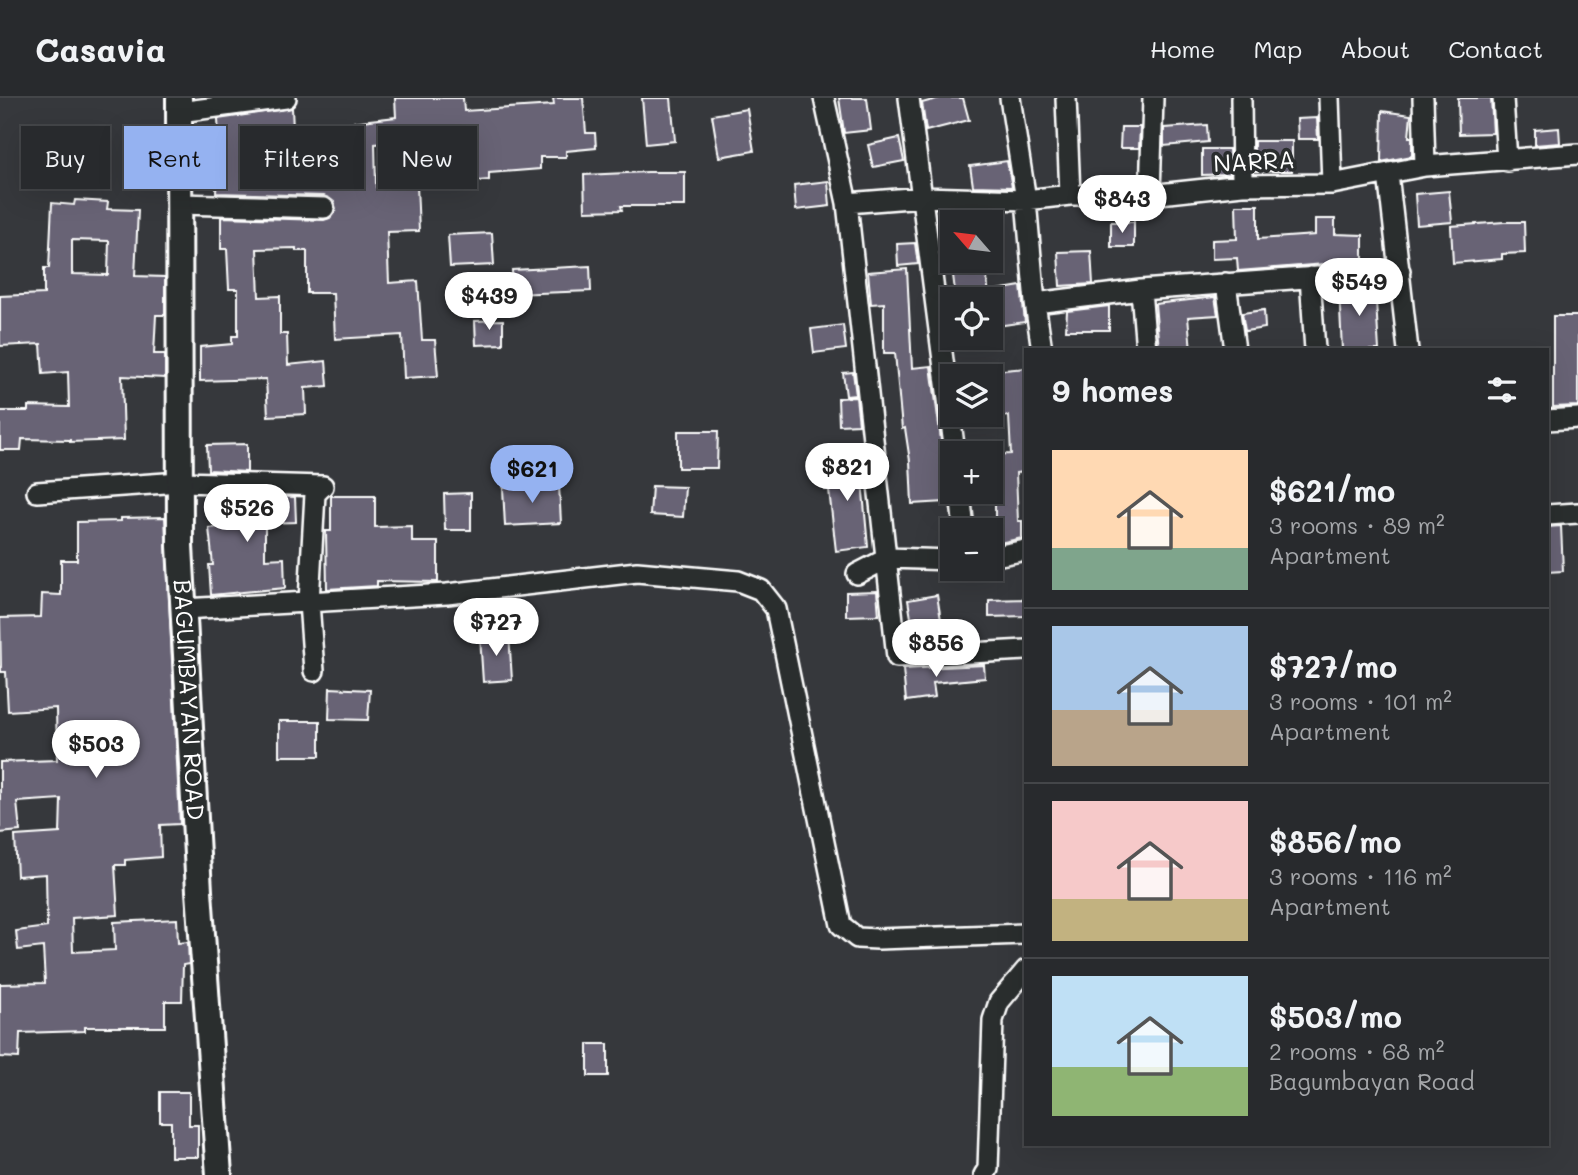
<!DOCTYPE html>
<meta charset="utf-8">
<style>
body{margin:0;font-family:Mali,sans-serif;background:#343639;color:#f1f3f6;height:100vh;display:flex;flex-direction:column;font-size:26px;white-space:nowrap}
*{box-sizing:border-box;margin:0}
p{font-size:23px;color:#a5a7aa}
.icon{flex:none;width:38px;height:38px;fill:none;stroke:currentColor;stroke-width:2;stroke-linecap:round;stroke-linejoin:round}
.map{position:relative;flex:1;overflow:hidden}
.drawer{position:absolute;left:1024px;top:250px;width:525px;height:798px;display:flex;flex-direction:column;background:#282a2d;border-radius:0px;box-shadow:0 7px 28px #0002,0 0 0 2px #444649}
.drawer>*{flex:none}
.top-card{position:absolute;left:21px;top:28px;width:665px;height:63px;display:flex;gap:14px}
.needle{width:46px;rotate:298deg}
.tools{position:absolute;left:940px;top:112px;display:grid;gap:14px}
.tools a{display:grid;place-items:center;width:63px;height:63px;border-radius:0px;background:#282a2d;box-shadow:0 7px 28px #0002,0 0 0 2px #444649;font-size:35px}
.price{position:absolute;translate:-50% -60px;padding:0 16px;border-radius:24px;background:#fff;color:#222;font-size:23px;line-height:46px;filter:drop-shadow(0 2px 4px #0008)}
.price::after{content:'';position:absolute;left:50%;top:42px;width:21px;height:16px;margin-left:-10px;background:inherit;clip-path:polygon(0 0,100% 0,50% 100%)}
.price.active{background:#95b2f1;color:#111}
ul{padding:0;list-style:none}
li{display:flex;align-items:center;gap:21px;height:175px;padding:0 28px}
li+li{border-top:2px solid #444649}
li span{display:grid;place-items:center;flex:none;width:196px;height:140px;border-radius:0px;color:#555}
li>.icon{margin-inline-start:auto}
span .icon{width:84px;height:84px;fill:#fffc;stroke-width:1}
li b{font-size:30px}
h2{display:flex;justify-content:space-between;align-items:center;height:84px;padding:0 28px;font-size:30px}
.chip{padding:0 24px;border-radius:0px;background:#282a2d;box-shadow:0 7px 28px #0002,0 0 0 2px #444649;font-size:24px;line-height:63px}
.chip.active{background:#95b2f1;color:#111}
header{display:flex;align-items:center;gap:42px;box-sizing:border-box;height:98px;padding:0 35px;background:#282a2d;border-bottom:2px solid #444649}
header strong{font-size:33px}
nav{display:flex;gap:38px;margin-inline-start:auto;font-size:24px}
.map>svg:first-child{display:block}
</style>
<header>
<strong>Casavia</strong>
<nav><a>Home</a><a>Map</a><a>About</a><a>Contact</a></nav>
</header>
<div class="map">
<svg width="1578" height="1077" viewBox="0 0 1578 1077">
<rect width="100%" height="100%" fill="#36383c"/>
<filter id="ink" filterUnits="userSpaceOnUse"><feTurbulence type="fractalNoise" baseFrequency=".0143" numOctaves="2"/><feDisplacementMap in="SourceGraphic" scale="14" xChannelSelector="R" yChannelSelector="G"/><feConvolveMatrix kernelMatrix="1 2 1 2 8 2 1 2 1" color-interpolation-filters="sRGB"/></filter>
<g filter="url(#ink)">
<path fill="#676375" stroke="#fff" stroke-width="2" fill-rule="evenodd" d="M 395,0 L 463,0 L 464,13 L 554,7 L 553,0 L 583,0 L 586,35 L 595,35 L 596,50 L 566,53 L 566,59 L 540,59 L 540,71 L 489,75 L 489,82 L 455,85 L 454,78 L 414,81 L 411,42 L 375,46 L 376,89 L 417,87 L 419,133 L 387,134 L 389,185 L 418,183 L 422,242 L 435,242 L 438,278 L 404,280 L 402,237 L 335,241 L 333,195 L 307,195 L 307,153 L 296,153 L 296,150 L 257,151 L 259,199 L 280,198 L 280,236 L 287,236 L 288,267 L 326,263 L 328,288 L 305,290 L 306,316 L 268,318 L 266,281 L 200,283 L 200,249 L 232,246 L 232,238 L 238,238 L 238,191 L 229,191 L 227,151 L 221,151 L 221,119 L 324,122 L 330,120 L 336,111 L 334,104 L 324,98 L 216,95 L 217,77 L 221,77 L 218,21 L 292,10 L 294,53 L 347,54 L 344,25 L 396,19 Z
M 642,0 L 671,0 L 675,43 L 646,46 Z
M 839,0 L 867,0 L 871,32 L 844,35 Z
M 940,0 L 963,0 L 969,22 L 926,33 L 922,5 Z
M 1458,0 L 1491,0 L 1493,35 L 1459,36 Z
M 747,11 L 754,53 L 719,59 L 712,17 Z
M 1382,13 L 1411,17 L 1409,39 L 1412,39 L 1412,58 L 1381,64 Z
M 1317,20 L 1318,41 L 1298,41 L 1297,21 Z
M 1207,27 L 1208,44 L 1164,48 L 1164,30 Z
M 1121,29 L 1140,29 L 1139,50 L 1120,50 Z
M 1559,30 L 1560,45 L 1535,47 L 1535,32 Z
M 899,40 L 904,63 L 873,69 L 868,47 Z
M 1254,43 L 1292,43 L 1292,73 L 1254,73 Z
M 1202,51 L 1229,51 L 1230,76 L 1202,77 Z
M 1007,63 L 1012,89 L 973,88 L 970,68 Z
M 648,74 L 685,74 L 685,108 L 621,108 L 622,112 L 585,113 L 584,77 Z
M 828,83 L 830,108 L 796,112 L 794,87 Z
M 1449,93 L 1452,124 L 1417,127 L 1415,96 Z
M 75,102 L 108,104 L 107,111 L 138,112 L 135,178 L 165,179 L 165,217 L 156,217 L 154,256 L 165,256 L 165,280 L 122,278 L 124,342 L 70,344 L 70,342 L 22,341 L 21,352 L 0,352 L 0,313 L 28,313 L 28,308 L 69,309 L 68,274 L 43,276 L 41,246 L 0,248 L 0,198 L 44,196 L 44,170 L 49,170 L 52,105 L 74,107 ZM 72,142 L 109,143 L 108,177 L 72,176 Z
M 1236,107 L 1258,107 L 1258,141 L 1315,137 L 1315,121 L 1335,121 L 1335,136 L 1363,137 L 1363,163 L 1238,173 L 1237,160 L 1212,161 L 1212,142 L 1237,141 Z
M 1111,124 L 1134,124 L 1134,149 L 1111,149 Z
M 1504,124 L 1524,124 L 1525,155 L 1502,156 L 1502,161 L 1453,165 L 1451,128 Z
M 492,135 L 494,167 L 450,169 L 448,137 Z
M 952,143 L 952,164 L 943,165 L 940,144 Z
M 915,145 L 918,166 L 898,168 L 897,146 Z
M 1091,153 L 1093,186 L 1060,188 L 1058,154 Z
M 590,168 L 591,193 L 513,196 L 512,172 Z
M 907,171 L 912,270 L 931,268 L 943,357 L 946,363 L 946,373 L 944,373 L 946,404 L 912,406 L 910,363 L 905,330 L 902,331 L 895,255 L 884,255 L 884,205 L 871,206 L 868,174 Z
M 986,172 L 989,197 L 956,201 L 953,177 Z
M 1375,187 L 1379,252 L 1342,252 L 1339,190 Z
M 1021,188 L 1025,224 L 990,229 L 990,193 Z
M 1215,199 L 1218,217 L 1188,219 L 1191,252 L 1159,252 L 1155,206 Z
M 1109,208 L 1109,232 L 1066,232 L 1067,213 Z
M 1264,212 L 1265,230 L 1245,233 L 1242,215 Z
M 1553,218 L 1578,218 L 1578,308 L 1553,309 Z
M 503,222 L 503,246 L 476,247 L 475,223 Z
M 843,227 L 846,251 L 814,255 L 811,231 Z
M 1026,270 L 1026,374 L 1016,375 L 1018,423 L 1022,423 L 1022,440 L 995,446 L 995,398 L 990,398 L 990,357 L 1011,356 L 1009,318 L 996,319 L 993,273 Z
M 853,274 L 856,297 L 846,298 L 843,275 Z
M 856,299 L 859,326 L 839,327 L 838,300 Z
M 678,333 L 718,333 L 717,370 L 678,370 Z
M 247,346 L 247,374 L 208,372 L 207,347 Z
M 860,361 L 868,449 L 836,453 L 829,392 L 825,392 L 822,365 Z
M 559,387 L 561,425 L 505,428 L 503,390 Z
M 652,388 L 685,389 L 683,419 L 650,417 Z
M 471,395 L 471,432 L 445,432 L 444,396 Z
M 219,397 L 295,399 L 296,424 L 265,425 L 265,461 L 284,460 L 285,490 L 211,497 L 209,467 L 213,467 L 209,430 L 219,429 Z
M 331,398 L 375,398 L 375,429 L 412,428 L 412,444 L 438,444 L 438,484 L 377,483 L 377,488 L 327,491 L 326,433 L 331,433 Z
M 165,419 L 180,726 L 160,727 L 161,759 L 125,762 L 125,767 L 115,767 L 118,817 L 72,820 L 73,854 L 115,852 L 114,824 L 177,821 L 178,845 L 188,844 L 189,866 L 183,867 L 182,903 L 165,903 L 165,929 L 85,929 L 85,933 L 20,935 L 19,960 L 0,959 L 0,886 L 45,885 L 43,849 L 18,852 L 16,833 L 47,829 L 46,776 L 17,778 L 15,738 L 60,735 L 61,701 L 17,704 L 20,733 L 0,735 L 0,664 L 57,662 L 56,610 L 8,613 L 6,574 L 1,574 L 0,520 L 41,519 L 42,496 L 61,497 L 61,462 L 77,462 L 77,424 L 121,423 L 121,420 Z
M 1561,428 L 1563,473 L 1547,474 L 1547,429 Z
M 877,493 L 879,517 L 846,518 L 846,494 Z
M 937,497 L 941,522 L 937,523 L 940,544 L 908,546 L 906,533 L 913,532 L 908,502 Z
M 1026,501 L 1026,518 L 989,519 L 989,502 Z
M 509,536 L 512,582 L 483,584 L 480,538 Z
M 984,567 L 985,580 L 933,585 L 935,599 L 906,603 L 903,571 Z
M 330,590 L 370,592 L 368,622 L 329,621 Z
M 279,623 L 320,623 L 320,658 L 279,658 Z
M 588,946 L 608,946 L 608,978 L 588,978 Z
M 160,994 L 189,994 L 189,1027 L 198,1027 L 198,1059 L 171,1059 L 171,1024 L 160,1024 Z"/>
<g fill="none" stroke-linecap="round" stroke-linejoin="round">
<defs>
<path id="minor" d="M 824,0 L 847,105 L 897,559 L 1026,552
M 909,0 L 955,355
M 1010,0 L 1026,102 L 1035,205 L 1042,252
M 1066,0 L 1070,97
M 1241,0 L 1242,87
M 1329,0 L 1332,86
M 1423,0 L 1425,68
M 1503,0 L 1507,63
M 179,14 L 286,0
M 1388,76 L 1408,252
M 1150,97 L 1153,0
M 847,105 L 923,99 L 1026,102 L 1070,97 L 1150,97 L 1242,87 L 1332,86 L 1425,68 L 1578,56
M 179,106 L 324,110
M 1310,179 L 1315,252
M 1226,185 L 1235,252
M 1141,192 L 1146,252
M 1035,205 L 1141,192 L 1400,173
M 1547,322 L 1578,320
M 37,394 L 180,384 L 323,388 L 315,396 L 309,504 L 314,573
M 960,394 L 964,432
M 1547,417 L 1578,415
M 990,459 L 1026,452
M 857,476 L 888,460 L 952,462
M 183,511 L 447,496 L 637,474 L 738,483 L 761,492 L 776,511 L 841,827 L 857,840 L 878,841 L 1026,836
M 984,1077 L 988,1071 L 993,922 L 999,904 L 1026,872"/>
<g id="tertiary">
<path id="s1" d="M 179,0 L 180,448 L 199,793 L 219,1077"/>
</g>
</defs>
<use href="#minor" stroke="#fff" stroke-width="24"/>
<use href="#tertiary" stroke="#fff" stroke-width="30"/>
<use href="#minor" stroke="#2a2d2e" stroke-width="19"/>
<use href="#tertiary" stroke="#2a2d2e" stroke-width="24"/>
</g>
</g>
<g text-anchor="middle" stroke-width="7" stroke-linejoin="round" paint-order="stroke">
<g font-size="24" fill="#fff" stroke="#2a2d2e">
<text transform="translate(1254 64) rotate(-3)" y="8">NARRA</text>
<text dy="8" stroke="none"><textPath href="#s1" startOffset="602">BAGUMBAYAN ROAD</textPath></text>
</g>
</g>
</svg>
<div class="tools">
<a><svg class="needle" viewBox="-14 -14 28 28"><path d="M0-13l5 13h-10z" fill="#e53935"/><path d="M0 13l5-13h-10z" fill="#a5a7aa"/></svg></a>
<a><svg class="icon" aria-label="locate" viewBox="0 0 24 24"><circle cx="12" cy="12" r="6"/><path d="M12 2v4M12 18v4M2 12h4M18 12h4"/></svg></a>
<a><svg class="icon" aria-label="layers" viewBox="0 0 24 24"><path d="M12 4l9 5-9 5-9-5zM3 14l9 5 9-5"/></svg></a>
<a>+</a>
<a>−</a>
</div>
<b class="price" style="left:1122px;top:137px">$843</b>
<b class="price" style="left:1359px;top:220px">$549</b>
<b class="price" style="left:489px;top:234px">$439</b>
<b class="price" style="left:847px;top:405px">$821</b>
<b class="price active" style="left:532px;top:407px">$621</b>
<b class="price" style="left:247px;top:446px">$526</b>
<b class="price" style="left:496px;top:560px">$727</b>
<b class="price" style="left:936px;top:581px">$856</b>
<b class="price" style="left:96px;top:682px">$503</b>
<div class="top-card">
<a class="chip">Buy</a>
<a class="chip active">Rent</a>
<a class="chip">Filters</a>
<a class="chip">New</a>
</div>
<section class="drawer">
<h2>9 homes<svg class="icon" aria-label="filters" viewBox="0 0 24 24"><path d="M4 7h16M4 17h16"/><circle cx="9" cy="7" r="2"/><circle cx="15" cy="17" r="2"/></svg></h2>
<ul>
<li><span style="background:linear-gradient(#ffd9b3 70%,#7fa58c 0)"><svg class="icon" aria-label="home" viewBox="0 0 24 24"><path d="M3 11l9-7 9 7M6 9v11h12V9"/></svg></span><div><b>$621/mo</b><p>3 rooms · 89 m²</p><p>Apartment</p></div></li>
<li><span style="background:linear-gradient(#a9c7e8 60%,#b9a48a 0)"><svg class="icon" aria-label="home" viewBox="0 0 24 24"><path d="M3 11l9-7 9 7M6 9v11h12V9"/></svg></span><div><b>$727/mo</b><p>3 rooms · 101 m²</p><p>Apartment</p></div></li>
<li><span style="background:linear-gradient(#f6c9c9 70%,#c2b280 0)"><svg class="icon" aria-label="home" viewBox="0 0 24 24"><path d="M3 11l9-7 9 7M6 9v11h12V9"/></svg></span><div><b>$856/mo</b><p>3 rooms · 116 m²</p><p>Apartment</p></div></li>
<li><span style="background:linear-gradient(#bfe0f5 65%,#8fb573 0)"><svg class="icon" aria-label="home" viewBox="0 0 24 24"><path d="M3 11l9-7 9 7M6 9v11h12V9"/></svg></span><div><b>$503/mo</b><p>2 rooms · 68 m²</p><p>Bagumbayan Road</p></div></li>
</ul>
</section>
</div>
